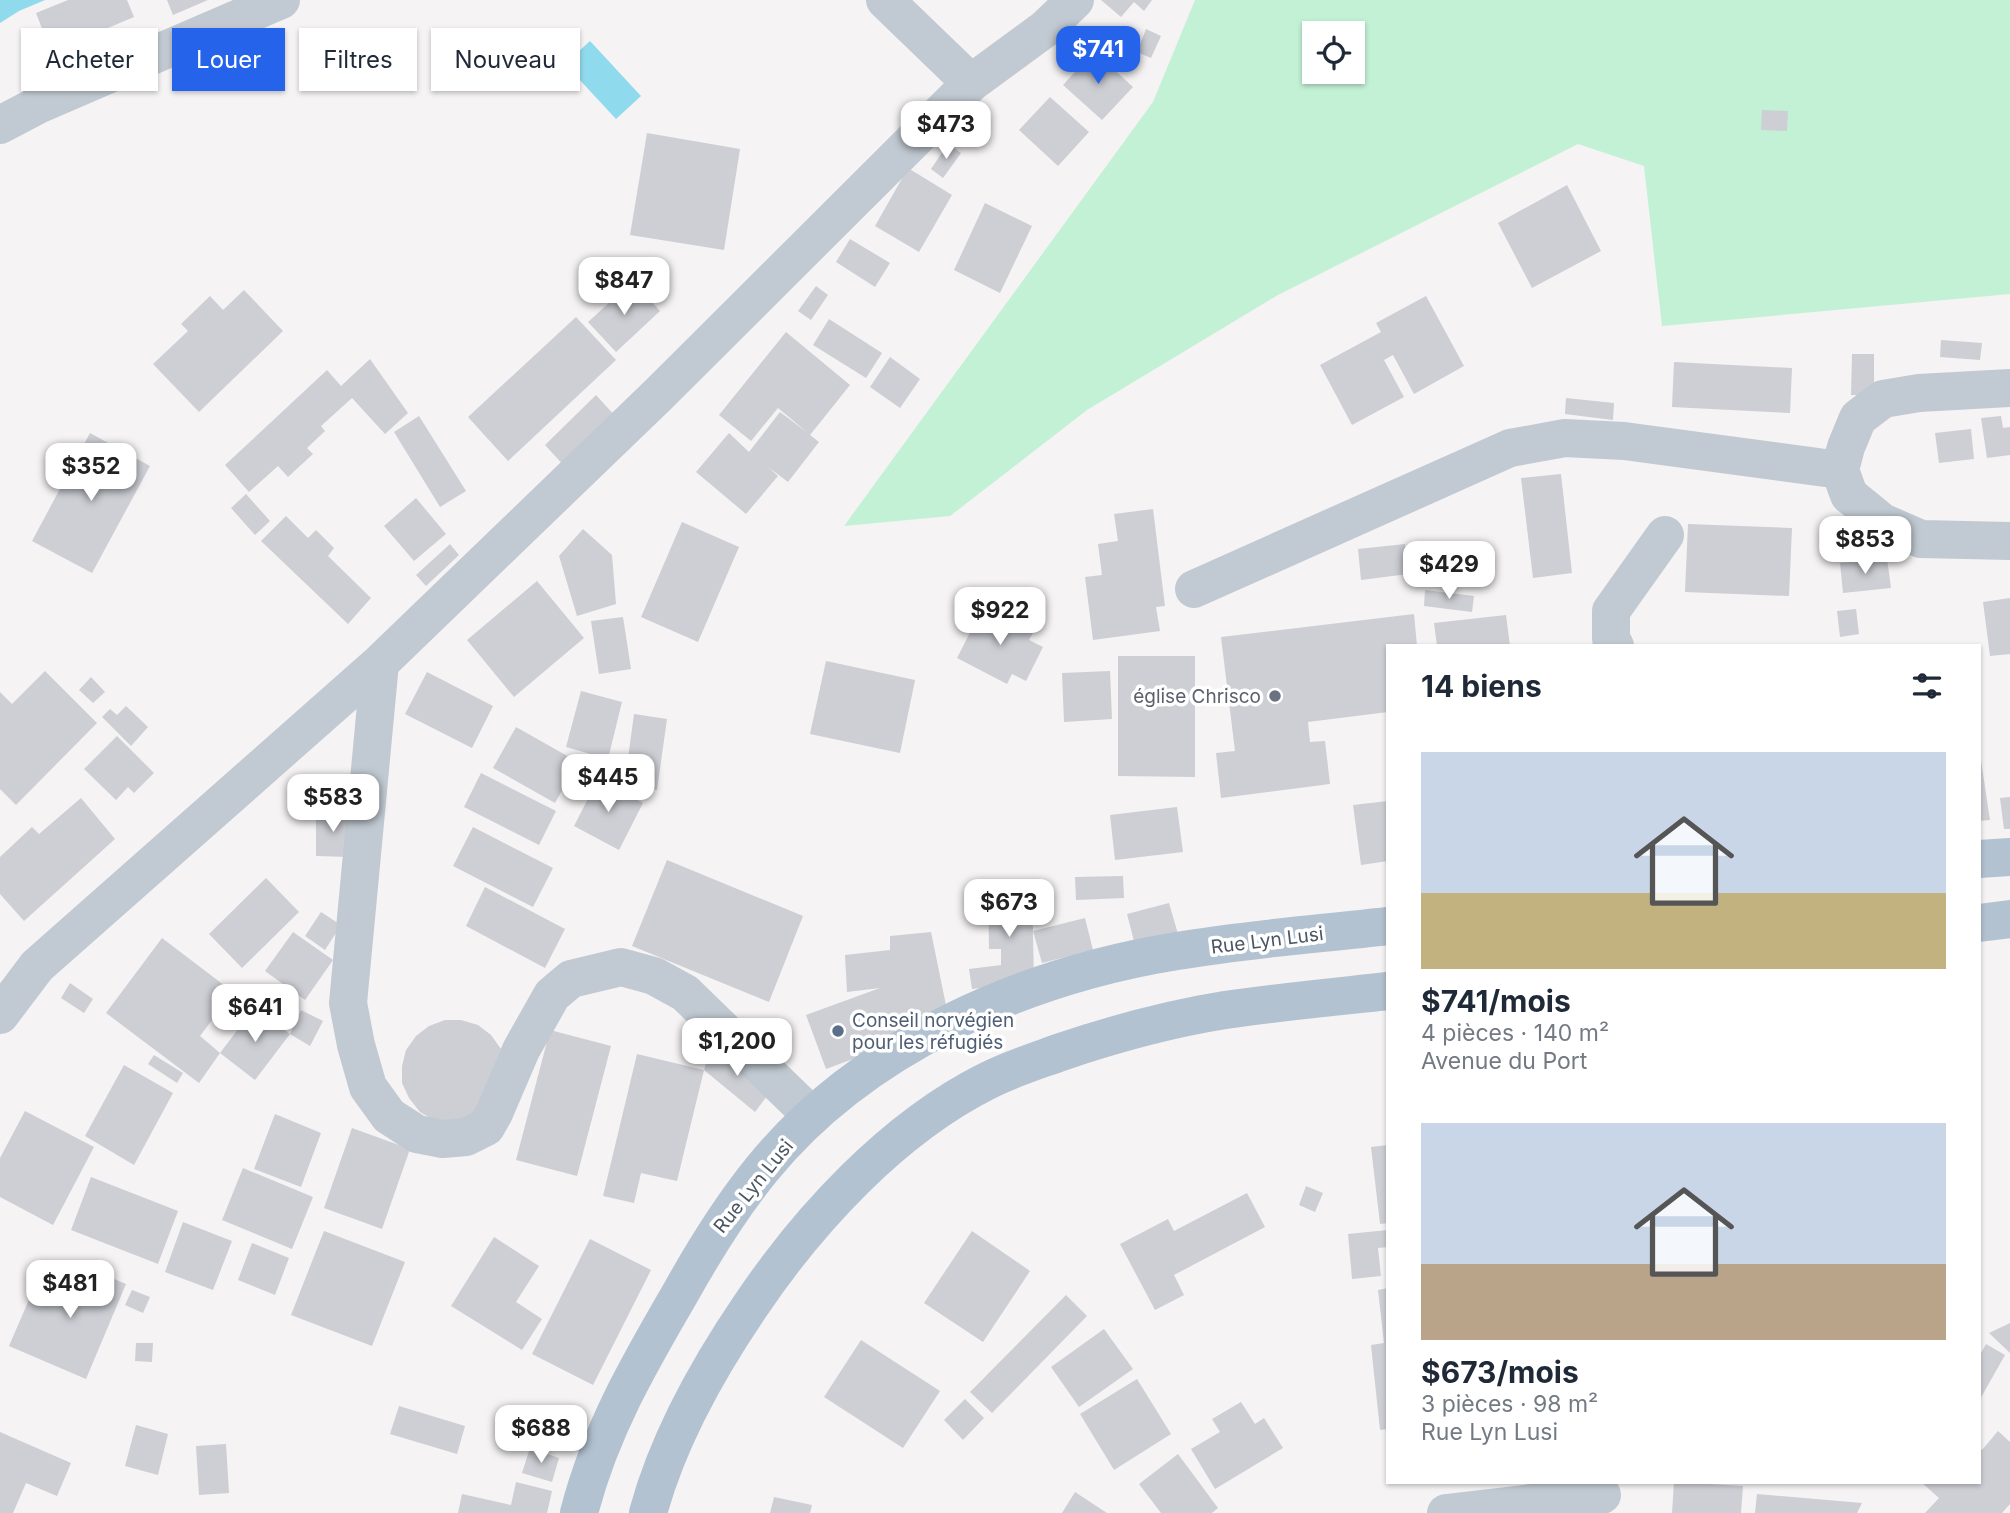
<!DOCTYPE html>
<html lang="fr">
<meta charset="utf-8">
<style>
body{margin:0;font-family:Inter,sans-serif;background:#f6f6f7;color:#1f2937;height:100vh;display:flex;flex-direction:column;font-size:26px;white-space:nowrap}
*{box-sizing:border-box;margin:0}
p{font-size:23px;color:#747a83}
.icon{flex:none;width:38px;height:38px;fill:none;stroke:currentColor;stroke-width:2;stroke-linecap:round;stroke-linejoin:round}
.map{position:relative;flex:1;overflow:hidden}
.details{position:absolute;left:1386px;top:644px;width:595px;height:840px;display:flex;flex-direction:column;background:#fff;border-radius:0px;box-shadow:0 2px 5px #0004}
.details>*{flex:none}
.guide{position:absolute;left:21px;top:28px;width:665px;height:63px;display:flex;gap:14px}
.controls{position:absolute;left:1302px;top:21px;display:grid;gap:14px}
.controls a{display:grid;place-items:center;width:63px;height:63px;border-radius:0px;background:#fff;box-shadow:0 2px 5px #0004;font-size:35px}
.price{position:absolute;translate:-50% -60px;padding:0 16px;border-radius:14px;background:#fff;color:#222;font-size:23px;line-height:46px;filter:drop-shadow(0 2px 4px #0008)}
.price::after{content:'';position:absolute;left:50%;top:42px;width:21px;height:16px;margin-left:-10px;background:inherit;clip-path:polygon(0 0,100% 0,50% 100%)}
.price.on{background:#2563eb;color:#fff}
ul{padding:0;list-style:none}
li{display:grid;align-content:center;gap:14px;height:371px;padding:0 35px}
li span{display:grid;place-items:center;height:217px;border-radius:0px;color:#555}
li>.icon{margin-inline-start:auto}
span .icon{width:126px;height:126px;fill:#fffc;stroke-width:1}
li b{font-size:30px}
h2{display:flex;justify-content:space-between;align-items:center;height:84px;padding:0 35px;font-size:30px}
.pill{padding:0 24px;border-radius:0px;background:#fff;box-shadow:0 2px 5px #0004;font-size:24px;line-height:63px}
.pill.on{background:#2563eb;color:#fff}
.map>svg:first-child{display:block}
</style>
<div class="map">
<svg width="2010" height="1513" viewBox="0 0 2010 1513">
<rect width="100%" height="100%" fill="#f5f3f3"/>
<path fill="#c3f1d5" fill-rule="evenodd" d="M 1195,0 L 2010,0 L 2010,294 L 1662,326 L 1644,166 L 1578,144 L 1278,295 L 1087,410 L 950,516 L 844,526 L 1153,102 ZM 1314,33 L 1353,33 L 1353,72 L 1314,72 Z"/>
<path fill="#90daee" d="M 0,0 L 45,0 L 19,11 L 0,23 Z
M 590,41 L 641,96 L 616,119 L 565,64 Z"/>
<path fill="#cdcfd5" d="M 68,0 L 127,0 L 134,17 L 51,52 L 36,13 Z
M 167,0 L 208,0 L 173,15 Z
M 1101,0 L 1152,0 L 1144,11 L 1134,2 L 1121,17 Z
M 1146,29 L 1161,36 L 1151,58 L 1137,52 Z
M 1094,51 L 1133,87 L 1102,120 L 1063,85 Z
M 1050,97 L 1089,132 L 1058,166 L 1019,130 Z
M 1762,110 L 1788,111 L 1787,131 L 1761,130 Z
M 647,133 L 740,149 L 724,250 L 630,235 Z
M 948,144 L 961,153 L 943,178 L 931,169 Z
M 908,168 L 952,195 L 919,252 L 875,226 Z
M 1567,185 L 1601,251 L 1532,288 L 1498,223 Z
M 985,203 L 1032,226 L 1000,293 L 954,270 Z
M 850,239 L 890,263 L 875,287 L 836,262 Z
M 633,281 L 660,311 L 616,352 L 588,322 Z
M 816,286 L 828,295 L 811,320 L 798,311 Z
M 244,290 L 283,331 L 199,412 L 153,364 L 188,331 L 181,324 L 210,296 L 223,310 Z
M 1426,296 L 1464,366 L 1414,394 L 1393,355 L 1384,360 L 1404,397 L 1352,425 L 1320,365 L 1381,332 L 1376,323 Z
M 576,317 L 616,360 L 508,461 L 468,417 Z
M 829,319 L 882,353 L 866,378 L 813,345 Z
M 786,332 L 850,385 L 810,435 L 819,442 L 788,482 L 768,467 L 778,476 L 746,514 L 696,472 L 729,433 L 749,452 L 780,412 L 808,433 L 778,408 L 751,441 L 719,415 Z
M 1941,340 L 1982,343 L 1980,360 L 1940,357 Z
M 1852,354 L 1874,354 L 1874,395 L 1851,395 Z
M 890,357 L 920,379 L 900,408 L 870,387 Z
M 370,359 L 408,413 L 385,434 L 352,398 L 321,426 L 325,431 L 307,448 L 313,454 L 288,477 L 278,466 L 249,492 L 225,465 L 327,370 L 341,386 Z
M 1674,362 L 1792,368 L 1790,413 L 1672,407 Z
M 596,395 L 618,419 L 567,469 L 545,445 Z
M 1566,398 L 1614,403 L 1613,420 L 1565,414 Z
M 419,416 L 466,491 L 440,507 L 394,432 Z
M 2001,416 L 2003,428 L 2010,427 L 2010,455 L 1987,458 L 1981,418 Z
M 1971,429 L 1974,459 L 1939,463 L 1935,433 Z
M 90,433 L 150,466 L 92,573 L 32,541 Z
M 1561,474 L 1572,573 L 1533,578 L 1521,478 Z
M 246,494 L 270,521 L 255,535 L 231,508 Z
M 416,498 L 446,534 L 414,561 L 384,526 Z
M 1153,509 L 1165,606 L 1156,607 L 1160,631 L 1093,640 L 1085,577 L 1102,575 L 1098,544 L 1118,541 L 1114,514 Z
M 286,516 L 308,538 L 316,530 L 334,548 L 328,556 L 371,598 L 348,624 L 261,541 Z
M 682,522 L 739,547 L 698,642 L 641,617 Z
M 1688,524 L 1792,528 L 1789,596 L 1685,592 Z
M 583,529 L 612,555 L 616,604 L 577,616 L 559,556 Z
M 450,544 L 459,555 L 426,586 L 416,575 Z
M 1405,544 L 1408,574 L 1361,580 L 1358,549 Z
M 1887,558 L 1891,588 L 1843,593 L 1840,563 Z
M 537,581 L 584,638 L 514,697 L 467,640 Z
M 1425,590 L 1474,596 L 1472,612 L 1424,606 Z
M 2010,598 L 2010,654 L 1990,656 L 1983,602 Z
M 984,605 L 1034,631 L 1029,640 L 1043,647 L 1026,681 L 1012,674 L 1007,684 L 957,658 Z
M 1856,609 L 1859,634 L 1840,637 L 1837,611 Z
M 1414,614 L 1417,646 L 1388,646 L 1388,712 L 1308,722 L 1310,742 L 1325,741 L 1330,784 L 1221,798 L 1216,753 L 1235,751 L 1221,637 Z
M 1506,615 L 1510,646 L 1437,646 L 1434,623 Z
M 623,617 L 631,669 L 599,674 L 591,621 Z
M 1118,656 L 1195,656 L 1195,777 L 1118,776 Z
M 826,661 L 915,680 L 900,753 L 810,734 Z
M 45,671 L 97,723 L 16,805 L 0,789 L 0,692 L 12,704 Z
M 1110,671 L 1112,719 L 1064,722 L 1062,673 Z
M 427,672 L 493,706 L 472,748 L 405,714 Z
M 91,677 L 105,692 L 93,703 L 79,690 Z
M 581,691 L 622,702 L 608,759 L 566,747 Z
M 126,706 L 148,727 L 131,746 L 102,717 L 110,709 L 117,715 Z
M 634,714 L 667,719 L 657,790 L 640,788 L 635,770 L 626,773 Z
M 516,727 L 578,762 L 555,803 L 493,768 Z
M 117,736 L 154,773 L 134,793 L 128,787 L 116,800 L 84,769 Z
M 1979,747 L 1990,820 L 1979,821 Z
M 481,773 L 556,811 L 539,845 L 464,807 Z
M 598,779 L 643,803 L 619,850 L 574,826 Z
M 2010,797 L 2010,829 L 2004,829 L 2000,798 Z
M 81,798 L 115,839 L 24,921 L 0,894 L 0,857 L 32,827 L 39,834 Z
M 1388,801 L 1388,861 L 1361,865 L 1353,805 Z
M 1177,807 L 1183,852 L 1115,860 L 1110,815 Z
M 316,812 L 350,812 L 349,857 L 316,856 Z
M 473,827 L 553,868 L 533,907 L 453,866 Z
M 667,860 L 803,916 L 769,1002 L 632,946 Z
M 1123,876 L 1124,898 L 1076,900 L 1075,877 Z
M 266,878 L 299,912 L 242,968 L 209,934 Z
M 485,887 L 565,929 L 545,968 L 466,926 Z
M 1032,887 L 1034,983 L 972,989 L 969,969 L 1001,965 L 1001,949 L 989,949 L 988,888 Z
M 1169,903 L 1178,934 L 1135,945 L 1127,914 Z
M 321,912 L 341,925 L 325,950 L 305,936 Z
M 1085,918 L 1093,950 L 1042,963 L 1033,931 Z
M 293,932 L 333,960 L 305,1000 L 265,971 Z
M 931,932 L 947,1010 L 892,1022 L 899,1042 L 826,1069 L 806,1015 L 880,988 L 847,992 L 845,955 L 890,950 L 890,936 Z
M 162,938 L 233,992 L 200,1036 L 220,1053 L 199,1083 L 106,1013 Z
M 70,983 L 93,999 L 84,1013 L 61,998 Z
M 255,1007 L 290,1034 L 255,1080 L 220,1053 Z
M 301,1010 L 323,1021 L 310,1046 L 290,1034 Z
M 445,1020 L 461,1020 L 478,1025 L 491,1035 L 501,1049 L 470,1122 L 435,1121 L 420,1112 L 409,1098 L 402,1083 L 402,1066 L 406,1050 L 416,1036 L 429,1026 Z
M 550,1030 L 611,1046 L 577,1176 L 516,1160 Z
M 712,1043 L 773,1088 L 755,1112 L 704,1070 Z
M 637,1054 L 704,1070 L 677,1181 L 641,1173 L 634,1203 L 603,1196 Z
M 154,1055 L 183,1073 L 177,1083 L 148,1064 Z
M 124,1065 L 173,1093 L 134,1165 L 85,1136 Z
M 25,1111 L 94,1147 L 53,1225 L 0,1197 L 0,1158 Z
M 275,1114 L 321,1133 L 301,1187 L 254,1169 Z
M 352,1128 L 410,1149 L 382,1229 L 324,1208 Z
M 1388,1145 L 1388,1223 L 1380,1224 L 1371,1147 Z
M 243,1168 L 313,1197 L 292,1249 L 222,1220 Z
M 91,1177 L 178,1211 L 158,1264 L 71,1230 Z
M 1306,1186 L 1323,1193 L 1315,1212 L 1299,1205 Z
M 1247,1193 L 1265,1227 L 1174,1275 L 1184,1295 L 1155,1310 L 1120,1244 L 1168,1219 L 1174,1231 Z
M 183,1222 L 232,1241 L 213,1290 L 165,1272 Z
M 1388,1230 L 1388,1247 L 1378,1248 L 1381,1276 L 1352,1279 L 1348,1234 Z
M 324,1231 L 405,1262 L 372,1346 L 291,1315 Z
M 972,1231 L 1030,1271 L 983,1342 L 924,1303 Z
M 494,1237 L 539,1266 L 516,1302 L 542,1319 L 522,1350 L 451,1306 Z
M 590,1239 L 651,1270 L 593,1385 L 532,1354 Z
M 252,1243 L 289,1258 L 275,1295 L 238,1280 Z
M 69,1260 L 126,1284 L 86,1379 L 9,1346 L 31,1295 L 50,1304 Z
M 1388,1288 L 1388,1429 L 1380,1430 L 1371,1345 L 1384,1343 L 1378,1290 Z
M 132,1290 L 150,1297 L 143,1313 L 125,1305 Z
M 1066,1295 L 1087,1316 L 992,1413 L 970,1392 Z
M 2010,1323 L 2010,1353 L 1989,1333 Z
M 1104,1329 L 1133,1369 L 1079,1407 L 1051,1367 Z
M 861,1340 L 940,1391 L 903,1448 L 824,1397 Z
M 136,1343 L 153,1343 L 152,1362 L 135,1361 Z
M 1986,1344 L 2005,1355 L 1979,1401 L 1979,1357 Z
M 1137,1379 L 1171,1434 L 1114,1470 L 1080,1414 Z
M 965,1399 L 984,1418 L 963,1440 L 944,1420 Z
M 1241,1402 L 1255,1424 L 1264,1418 L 1283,1448 L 1215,1489 L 1191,1449 L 1220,1432 L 1212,1419 Z
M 399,1406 L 465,1426 L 457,1454 L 390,1434 Z
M 136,1425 L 168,1434 L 158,1475 L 125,1466 Z
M 1998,1431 L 2010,1442 L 2010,1504 L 2002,1513 L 1925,1513 L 1939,1498 L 1921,1482 L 1979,1482 L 1979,1447 L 1982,1450 Z
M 0,1432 L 71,1463 L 57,1496 L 26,1483 L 13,1513 L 0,1513 Z
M 226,1444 L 229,1493 L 199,1495 L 196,1446 Z
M 530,1448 L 559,1458 L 552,1482 L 522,1473 Z
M 1178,1454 L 1218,1508 L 1212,1513 L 1161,1513 L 1139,1484 Z
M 516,1482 L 552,1491 L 547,1513 L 458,1513 L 462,1494 L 511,1505 Z
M 1674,1482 L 1743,1486 L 1741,1513 L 1672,1513 Z
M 1075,1492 L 1107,1513 L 1062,1513 Z
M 1757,1494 L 1862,1503 L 1857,1513 L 1755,1513 Z
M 774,1497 L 812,1505 L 810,1513 L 770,1513 Z"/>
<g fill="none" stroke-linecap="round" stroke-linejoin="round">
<path stroke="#c1cad2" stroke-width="38" d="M 885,0 L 971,83
M 0,125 L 40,104 L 281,0
M 2010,388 L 1919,393 L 1883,399 L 1858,418 L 1846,447 L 1840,470 L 1849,495 L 1882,522 L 1921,539 L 2010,541
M 1194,589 L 1510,448 L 1565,438 L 1624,441 L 1840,470
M 1615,646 L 1611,639 L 1611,611 L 1665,535
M 380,663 L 348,1003 L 356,1045 L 368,1087 L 389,1116 L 417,1134 L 443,1139 L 466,1137 L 486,1127 L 494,1113 L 521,1050 L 552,995 L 571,979 L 621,967 L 654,976 L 685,993 L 812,1116
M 0,1015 L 37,966 L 380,663 L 658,395 L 971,83 L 1046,28 L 1075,0
M 1446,1513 L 1602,1495"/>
<path stroke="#b3c2d1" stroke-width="38" d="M 1979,859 L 2010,857
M 1979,923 L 2010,919
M 579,1513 C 600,1431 639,1364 681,1292 C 705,1249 731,1207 762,1169 C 862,1046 1023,976 1177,951 C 1247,939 1318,934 1388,926
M 648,1513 C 668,1439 708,1368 751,1305 C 809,1219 893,1128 987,1081 C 1010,1069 1036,1061 1061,1052 C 1114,1034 1169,1019 1225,1010 C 1279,1002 1333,997 1388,991"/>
</g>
<circle fill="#6b7280" stroke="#fff" stroke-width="2.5" cx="1275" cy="696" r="7"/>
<circle fill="#5c6f8a" stroke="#fff" stroke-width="2.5" cx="838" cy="1031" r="7"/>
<g text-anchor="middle" stroke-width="7" stroke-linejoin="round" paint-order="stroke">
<g font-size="19" fill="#5b616d" stroke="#fff" text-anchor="end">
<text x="1261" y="703">église Chrisco</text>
</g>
<g font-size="19" fill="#4a5661" stroke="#fff">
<text transform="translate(1267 940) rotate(-7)" y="7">Rue Lyn Lusi</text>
<text transform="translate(753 1186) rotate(-51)" y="7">Rue Lyn Lusi</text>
</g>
<g font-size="19" fill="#4e5e75" stroke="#fff" text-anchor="start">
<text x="852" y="1027">Conseil norvégien<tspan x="852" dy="22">pour les réfugiés</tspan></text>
</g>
</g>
</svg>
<div class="controls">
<a><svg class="icon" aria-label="locate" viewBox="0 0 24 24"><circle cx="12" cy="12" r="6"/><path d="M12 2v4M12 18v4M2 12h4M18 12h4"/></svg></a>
</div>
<b class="price on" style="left:1098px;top:86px">$741</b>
<b class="price" style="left:946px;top:161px">$473</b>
<b class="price" style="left:624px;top:317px">$847</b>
<b class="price" style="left:91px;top:503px">$352</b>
<b class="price" style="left:1865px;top:576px">$853</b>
<b class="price" style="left:1449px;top:601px">$429</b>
<b class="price" style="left:1000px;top:647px">$922</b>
<b class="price" style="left:608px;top:814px">$445</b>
<b class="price" style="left:333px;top:834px">$583</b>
<b class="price" style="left:1009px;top:939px">$673</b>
<b class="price" style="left:255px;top:1044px">$641</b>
<b class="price" style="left:737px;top:1078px">$1,200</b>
<b class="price" style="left:70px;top:1320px">$481</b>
<b class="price" style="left:541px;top:1465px">$688</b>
<div class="guide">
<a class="pill">Acheter</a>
<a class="pill on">Louer</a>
<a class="pill">Filtres</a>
<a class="pill">Nouveau</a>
</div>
<section class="details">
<h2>14 biens<svg class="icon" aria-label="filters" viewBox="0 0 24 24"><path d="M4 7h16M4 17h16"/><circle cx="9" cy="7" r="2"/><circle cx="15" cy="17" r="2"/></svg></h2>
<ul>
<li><span style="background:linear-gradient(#c9d6e8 65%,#c2b280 0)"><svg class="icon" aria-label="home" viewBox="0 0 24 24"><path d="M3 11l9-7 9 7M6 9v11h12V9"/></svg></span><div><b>$741/mois</b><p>4 pièces · 140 m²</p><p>Avenue du Port</p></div></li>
<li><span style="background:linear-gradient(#c9d6e8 65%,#b9a48a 0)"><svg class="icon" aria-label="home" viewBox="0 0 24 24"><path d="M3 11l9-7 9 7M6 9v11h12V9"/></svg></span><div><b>$673/mois</b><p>3 pièces · 98 m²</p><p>Rue Lyn Lusi</p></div></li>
</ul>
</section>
</div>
